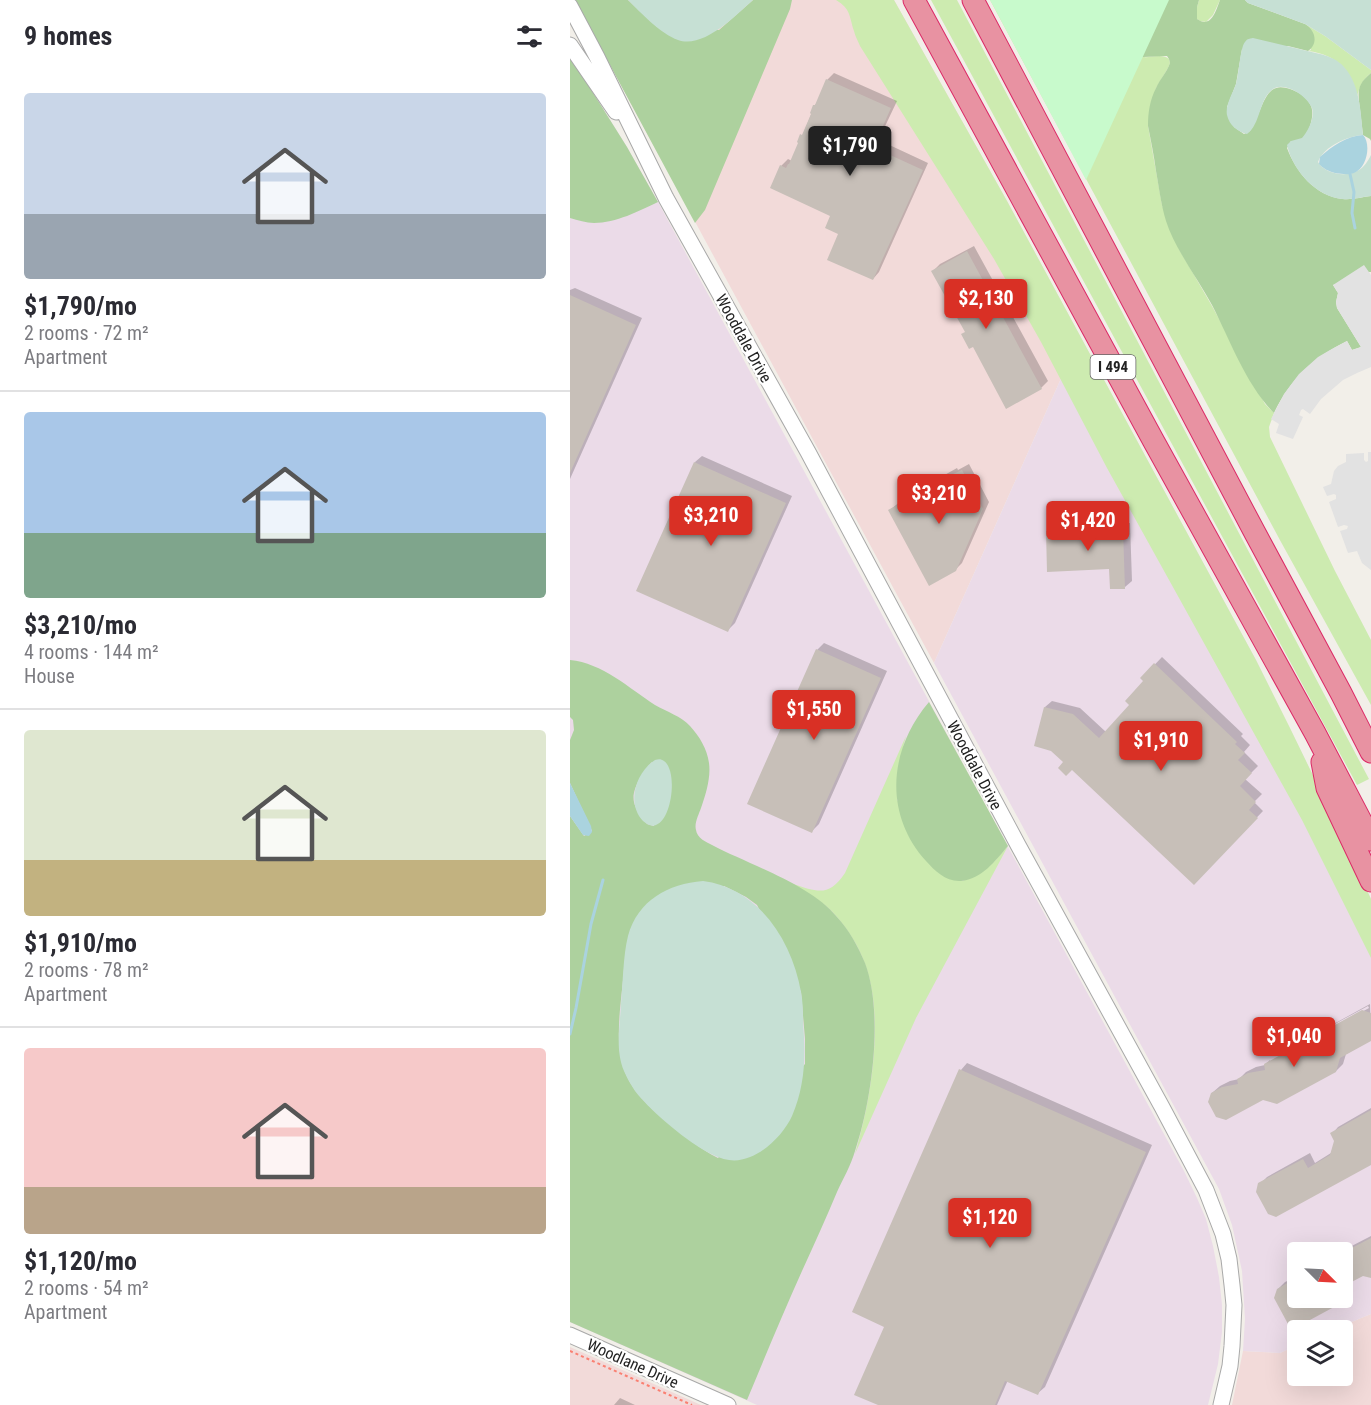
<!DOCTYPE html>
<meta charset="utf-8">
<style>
body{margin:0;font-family:"Roboto Condensed",sans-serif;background:#f7f7f7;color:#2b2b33;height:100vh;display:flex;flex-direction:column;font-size:22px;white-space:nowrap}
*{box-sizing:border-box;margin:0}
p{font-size:20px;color:#7c7c81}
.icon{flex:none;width:33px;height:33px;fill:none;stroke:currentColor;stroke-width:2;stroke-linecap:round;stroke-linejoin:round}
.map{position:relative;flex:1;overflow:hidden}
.side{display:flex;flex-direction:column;background:#fff;width:570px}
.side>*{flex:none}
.needle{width:39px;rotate:114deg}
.tools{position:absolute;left:717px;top:1242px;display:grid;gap:12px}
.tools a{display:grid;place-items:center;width:66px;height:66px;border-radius:6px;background:#fff;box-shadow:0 6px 24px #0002;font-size:30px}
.price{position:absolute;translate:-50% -51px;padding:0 14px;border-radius:6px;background:#d93025;color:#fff;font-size:20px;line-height:39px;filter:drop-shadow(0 2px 3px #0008)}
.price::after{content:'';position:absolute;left:50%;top:36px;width:18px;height:14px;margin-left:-9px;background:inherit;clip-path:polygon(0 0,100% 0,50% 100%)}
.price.active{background:#222;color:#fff}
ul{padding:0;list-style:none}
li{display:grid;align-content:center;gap:12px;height:318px;padding:0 24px}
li+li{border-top:2px solid #e1e1e2}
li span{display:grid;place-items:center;height:186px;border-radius:6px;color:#555}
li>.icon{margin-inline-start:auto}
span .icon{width:108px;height:108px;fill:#fffc;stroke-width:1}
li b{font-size:26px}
h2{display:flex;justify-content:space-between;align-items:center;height:72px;padding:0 24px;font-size:26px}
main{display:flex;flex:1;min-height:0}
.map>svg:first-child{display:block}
</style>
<main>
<section class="side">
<h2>9 homes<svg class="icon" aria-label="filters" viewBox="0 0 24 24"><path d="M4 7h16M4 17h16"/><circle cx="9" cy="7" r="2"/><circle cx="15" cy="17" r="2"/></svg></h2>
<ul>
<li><span style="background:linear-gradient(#c9d6e8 65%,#9aa5b1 0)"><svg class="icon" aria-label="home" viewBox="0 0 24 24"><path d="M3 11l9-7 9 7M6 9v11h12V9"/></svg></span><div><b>$1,790/mo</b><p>2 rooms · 72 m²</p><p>Apartment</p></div></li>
<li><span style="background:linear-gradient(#a9c7e8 65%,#7fa58c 0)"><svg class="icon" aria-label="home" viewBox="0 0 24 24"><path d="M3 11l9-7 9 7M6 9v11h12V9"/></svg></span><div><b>$3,210/mo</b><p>4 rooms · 144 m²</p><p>House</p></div></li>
<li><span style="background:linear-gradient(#dfe7d0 70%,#c2b280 0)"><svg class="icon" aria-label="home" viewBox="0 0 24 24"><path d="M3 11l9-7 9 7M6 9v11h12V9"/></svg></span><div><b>$1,910/mo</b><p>2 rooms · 78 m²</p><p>Apartment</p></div></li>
<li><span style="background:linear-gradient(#f6c9c9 75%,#b9a48a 0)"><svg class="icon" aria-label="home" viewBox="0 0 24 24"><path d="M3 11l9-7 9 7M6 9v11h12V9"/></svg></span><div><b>$1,120/mo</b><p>2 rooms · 54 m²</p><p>Apartment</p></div></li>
</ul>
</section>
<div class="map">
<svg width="801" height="1405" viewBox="0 0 801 1405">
<rect width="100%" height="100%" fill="#f2efe9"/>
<path fill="#f2dad9" d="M 5,0 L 324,0 L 437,201 L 510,336 L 364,663 Z
M 801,1314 L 801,1405 L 662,1405 L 673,1351 L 710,1353 L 727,1345 L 728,1376 L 772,1376 L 772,1330 L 762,1330 Z
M 0,1347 L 48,1368 L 131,1405 L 0,1405 Z"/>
<path fill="#ebdbe8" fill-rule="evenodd" d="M 0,56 L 57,147 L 88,202 L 614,1171 L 627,1198 L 636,1219 L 643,1246 L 649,1277 L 652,1305 L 652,1332 L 648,1364 L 638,1405 L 187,1405 L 0,1322 Z
M 510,336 L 686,660 L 754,798 L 801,899 L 801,1314 L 762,1330 L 728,1330 L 727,1345 L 710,1353 L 673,1351 L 675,1319 L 672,1271 L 662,1225 L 649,1189 L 364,663 ZM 728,1252 L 772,1252 L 772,1298 L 728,1298 Z"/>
<path fill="#cdebb0" d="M 266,0 L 324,0 L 437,201 L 686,660 L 720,728 L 754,798 L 801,899 L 801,958 L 732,820 L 537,468 L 471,342 L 424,259 L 290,46 C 288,41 285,36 284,31 C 279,16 281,9 266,0 Z
M 361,0 L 387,0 L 799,779 L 787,785 Z
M 420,0 L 573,57 C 581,58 592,53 599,59 L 600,63 L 598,68 L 586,88 L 578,126 L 592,205 L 609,249 L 642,306 L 695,404 L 704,413 L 699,427 L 700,437 L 765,571 L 801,640 L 801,705 L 711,542 Z
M 629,0 L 650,0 L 643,15 L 636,22 L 630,21 L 627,19 L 627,7 Z
M 735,24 L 755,36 L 801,70 L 801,73 C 793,79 790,86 787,96 C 780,69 767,55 738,51 L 741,50 Z
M 336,736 C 330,758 327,778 327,800 L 392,881 C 416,873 422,864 438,846 L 346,1018 L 285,1154 C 301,1100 315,1018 295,964 C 289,947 279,931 267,917 C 256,903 238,894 223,884 C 248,892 259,897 275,873 Z"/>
<path fill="#add19e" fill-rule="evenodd" d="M 5,0 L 58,0 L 87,27 L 149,30 L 183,0 L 222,0 L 220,9 L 135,210 L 125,223 Z
M 575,0 L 629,0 L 627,7 L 627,19 C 641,29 646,11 650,0 L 675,0 L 678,3 L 735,24 C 745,30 749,43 738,51 L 718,46 L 672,49 L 666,84 L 657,107 L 664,127 L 674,134 L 680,131 C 688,120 692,98 702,90 C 708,86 713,87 720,89 C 729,92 737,97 741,106 C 745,116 739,135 730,140 C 727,141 725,141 721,141 L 717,148 C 726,172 745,196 773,199 C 782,200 792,197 801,196 L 801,272 L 799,272 L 763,285 L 768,293 L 766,302 L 767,308 L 791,347 L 782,350 L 777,341 C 743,358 721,378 704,413 C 675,383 661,342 642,305 C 628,279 605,249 596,221 C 591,204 589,188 586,171 C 584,156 581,141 578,126 C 578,112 580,100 586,88 C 590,79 597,72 600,63 L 599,59 L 597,56 L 573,57 L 564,54 Z
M 0,56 L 57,147 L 88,202 C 69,211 46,223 24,223 C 16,223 8,220 0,218 Z
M 801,73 L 801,141 L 800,139 L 793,135 C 792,127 791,118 790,109 C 788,93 786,85 801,73 Z
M 0,660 C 32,663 59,688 85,705 C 97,712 111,716 120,726 C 130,737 137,749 139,763 C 141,777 136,794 131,808 C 129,814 124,823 126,830 C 127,838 136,842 142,845 C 180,865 240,884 267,917 C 279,930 288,946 295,963 C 314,1014 302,1100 285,1151 C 281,1165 273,1179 267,1192 C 256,1218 244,1245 232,1271 C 213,1313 195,1357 177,1400 L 0,1322 L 0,816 L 14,836 L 22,831 L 0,783 L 0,740 L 4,730 L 3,720 L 0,717 ZM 82,762 L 84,826 L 77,824 C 73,818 65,809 64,802 C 61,789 74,771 82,762 ZM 154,886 L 176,897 L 187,905 L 231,992 L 235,1039 L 235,1064 L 148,1158 C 130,1149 115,1136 99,1123 C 80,1108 60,1090 53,1066 C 44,1039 52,998 54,969 Z
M 359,702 L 438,846 C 425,861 412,879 391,881 C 376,882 365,871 356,861 C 313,813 319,749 359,702 Z"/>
<path fill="#c6e0d4" d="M 58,0 L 183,0 C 166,15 134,49 108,40 C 91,34 71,13 58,0 Z
M 675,0 L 801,0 L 801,70 L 755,36 L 735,24 L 678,3 Z
M 683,38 C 700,42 717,46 733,50 C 750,54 768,56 778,72 C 790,89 791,115 793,135 C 778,136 754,146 748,162 C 755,174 776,178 789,170 C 794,167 798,161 801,155 L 801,196 C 792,197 782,200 772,199 C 746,196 723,171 717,145 L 721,141 L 732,138 C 738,131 745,118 742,108 C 737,96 715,81 703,89 C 689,98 691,124 677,134 C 668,132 659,125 657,115 C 655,105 663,93 666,84 C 669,74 670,48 675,42 C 678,38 679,39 683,38 Z
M 85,760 C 89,759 91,759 94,761 C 108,771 102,820 86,825 C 81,827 77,824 73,821 C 56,803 66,772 85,760 Z
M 133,881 C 188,888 222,940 231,992 C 233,1002 233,1013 233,1023 C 236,1056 235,1086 222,1116 C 212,1138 184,1164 159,1160 C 133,1157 81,1112 65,1091 C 61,1085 57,1078 54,1071 C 45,1050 50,1026 51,1004 C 53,983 53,956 58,936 C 68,900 98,884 133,881 Z"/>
<path fill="#c8facc" d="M 420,0 L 599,0 L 516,180 L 424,7 Z"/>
<path fill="#e2e2e2" d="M 794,265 L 801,275 L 801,367 L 787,373 L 773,380 L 751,399 L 740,414 L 733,409 L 731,410 L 729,415 L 733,417 L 723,439 L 706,433 L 709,424 L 701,419 L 714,394 L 729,374 L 748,357 L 760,350 L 777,341 L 782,350 L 791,347 L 767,308 L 766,302 L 768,293 L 763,285 Z
M 798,452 L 801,452 L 801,570 L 792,563 L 787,551 L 778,553 L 770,531 L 777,529 L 778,526 L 774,525 L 768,527 L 759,502 L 766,499 L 766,495 L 764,494 L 757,496 L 753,487 L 761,484 L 764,471 L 768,466 L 776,462 L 776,454 L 794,453 L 794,460 L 796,462 L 798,461 Z"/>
<path fill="#aad3df" d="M 793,135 C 801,143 798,167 784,173 C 778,175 772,174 765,173 C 758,171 754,169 749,164 L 750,157 C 762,146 777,136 793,135 Z
M 0,783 L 21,826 L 22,832 L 19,836 L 13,835 L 0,816 Z"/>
<path fill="#0003" d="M 264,73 L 327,101 L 309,139 L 313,141 L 313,142 L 358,163 L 309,272 L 303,279 L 270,233 L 262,215 L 211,166 L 218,159 L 222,161 L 245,105 L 247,103 L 257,80 Z
M 404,246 L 478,381 L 471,388 L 396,332 L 363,271 L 370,264 Z
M 5,288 L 72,318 L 0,479 L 0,290 Z
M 132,456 L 222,496 L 165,623 L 158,630 L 125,462 Z
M 399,464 L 419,502 L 392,563 L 385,570 L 320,510 L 337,496 L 387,468 L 388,470 Z
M 529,518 L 529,524 L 560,523 L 562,581 L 555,587 L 541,568 L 478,532 L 485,525 L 510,524 L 516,519 Z
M 254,643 L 317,671 L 249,824 L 242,831 L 247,650 Z
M 592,657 L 673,734 L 671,736 L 680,745 L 674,752 L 688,766 L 675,779 L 692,794 L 684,802 L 693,811 L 624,883 L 496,762 L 475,707 L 482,701 L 510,708 L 536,732 L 561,705 L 575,681 L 572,678 Z
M 800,1004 L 801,1040 L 776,1054 L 773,1064 L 766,1071 L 693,1099 L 642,1093 L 650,1086 L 660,1081 L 669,1079 L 676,1072 L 686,1067 L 695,1065 L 700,1060 L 700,1062 L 799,1008 L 798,1006 L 702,1058 Z
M 397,1063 L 582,1145 L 475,1387 L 468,1393 L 438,1380 L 427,1405 L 311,1405 L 316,1326 L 391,1070 Z
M 801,1108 L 801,1163 L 690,1184 L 697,1177 L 740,1153 L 745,1163 L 761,1153 L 765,1141 L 762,1134 L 768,1127 Z
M 801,1236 L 801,1277 L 793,1274 L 772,1285 L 772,1252 L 770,1252 Z
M 728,1276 L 728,1298 L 770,1298 L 770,1299 L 764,1305 L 727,1325 L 708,1289 L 715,1282 Z
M 50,1398 L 65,1405 L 44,1405 Z"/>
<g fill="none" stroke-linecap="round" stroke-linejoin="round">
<path stroke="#aad3df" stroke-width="3" d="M 780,174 L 784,192 L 782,213 L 785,228
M 0,1034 L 6,1008 L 21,924 L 33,880"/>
</g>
<path fill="#c7bfb8" d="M 256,79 L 321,108 L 304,146 L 308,147 L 307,149 L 353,170 L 303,280 L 257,260 L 268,234 L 255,228 L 260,216 L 200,188 L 210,165 L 216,168 L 218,164 L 219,164 L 228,143 L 227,142 L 230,134 L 232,135 L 241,114 L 240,113 L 243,105 L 245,105 Z
M 397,251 L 472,389 L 436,409 L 403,347 L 399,349 L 391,334 L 395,332 L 361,271 Z
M 0,295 L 66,325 L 0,473 Z
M 124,462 L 216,503 L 158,632 L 66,591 Z
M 392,470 L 413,509 L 386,571 L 359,586 L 318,510 L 329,504 L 328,503 L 380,474 L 381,475 Z
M 523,524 L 523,530 L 553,529 L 555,589 L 540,589 L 539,569 L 477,572 L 476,531 L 507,530 L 507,525 Z
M 246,649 L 311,678 L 242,833 L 177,804 Z
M 584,663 L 667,742 L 665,744 L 675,753 L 668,760 L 682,773 L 670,786 L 686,802 L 679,810 L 688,818 L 624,885 L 502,770 L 496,776 L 488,768 L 493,762 L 481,751 L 464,746 L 474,707 L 503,714 L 529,738 L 559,705 L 555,701 L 573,681 L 570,678 Z
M 792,1010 L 801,1013 L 801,1041 L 770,1058 L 766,1072 L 707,1104 L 693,1100 L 656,1120 L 646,1117 L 638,1102 L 641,1093 L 652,1087 L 668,1084 L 667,1079 L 678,1073 L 695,1070 L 694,1064 Z
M 389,1069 L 576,1152 L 468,1395 L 435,1381 L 425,1405 L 308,1405 L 284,1395 L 314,1327 L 282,1312 Z
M 801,1110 L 801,1165 L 706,1217 L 698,1214 L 686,1192 L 688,1183 L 733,1159 L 738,1168 L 760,1155 L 764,1141 L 760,1133 Z
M 801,1238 L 801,1278 L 793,1276 L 772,1287 L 772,1253 Z
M 728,1277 L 728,1298 L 765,1298 L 763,1304 L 764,1307 L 727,1327 L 718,1324 L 704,1298 L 707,1289 Z"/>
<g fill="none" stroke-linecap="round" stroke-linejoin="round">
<defs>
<path id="tertiary" d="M 0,6 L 27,57 L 96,198 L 238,452 L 448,845 L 592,1107 L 636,1190 L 653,1234 L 659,1259 L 662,1285 L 664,1305 L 662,1346 L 660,1366 L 651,1405
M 0,45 L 46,112
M 0,1335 L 158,1405"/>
<path id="motorway" d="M 344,0 L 583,440 L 745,733 L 801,840
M 403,0 L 685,533 L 771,693 L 801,752
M 752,762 L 757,788 L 801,881"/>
</defs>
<use href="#tertiary" stroke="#a9a9a9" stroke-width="17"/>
<use href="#motorway" stroke="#dc2a67" stroke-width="23"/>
<path stroke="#fa8072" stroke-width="2" stroke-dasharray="3 3" stroke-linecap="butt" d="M 0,1351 L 122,1405"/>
<use href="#tertiary" stroke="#fff" stroke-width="15"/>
<use href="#motorway" stroke="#e892a2" stroke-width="21"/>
</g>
<g text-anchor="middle" stroke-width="4.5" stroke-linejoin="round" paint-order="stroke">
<rect fill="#fff" stroke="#646464" stroke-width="1.5" x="520.5" y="355" width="45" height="24" rx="4.5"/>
<g font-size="15" font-weight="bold" fill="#222">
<text x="543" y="372">I 494</text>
</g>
<g font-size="16" fill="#222" stroke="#fff">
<text transform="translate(174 338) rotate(61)" y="6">Wooddale Drive</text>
<text transform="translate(405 765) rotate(62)" y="6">Wooddale Drive</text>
<text transform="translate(63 1363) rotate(24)" y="6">Woodlane Drive</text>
</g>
</g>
</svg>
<div class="tools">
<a><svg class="needle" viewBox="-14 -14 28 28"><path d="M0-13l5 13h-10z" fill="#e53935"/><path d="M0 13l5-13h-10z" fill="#7c7c81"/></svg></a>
<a><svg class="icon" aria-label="layers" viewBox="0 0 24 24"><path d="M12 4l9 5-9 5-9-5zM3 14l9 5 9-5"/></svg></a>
</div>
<b class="price active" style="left:280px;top:177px">$1,790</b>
<b class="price" style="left:416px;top:330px">$2,130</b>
<b class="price" style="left:369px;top:525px">$3,210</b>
<b class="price" style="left:141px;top:547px">$3,210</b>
<b class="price" style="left:518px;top:552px">$1,420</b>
<b class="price" style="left:244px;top:741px">$1,550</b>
<b class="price" style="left:591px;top:772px">$1,910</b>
<b class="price" style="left:724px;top:1068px">$1,040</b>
<b class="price" style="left:420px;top:1249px">$1,120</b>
</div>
</main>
